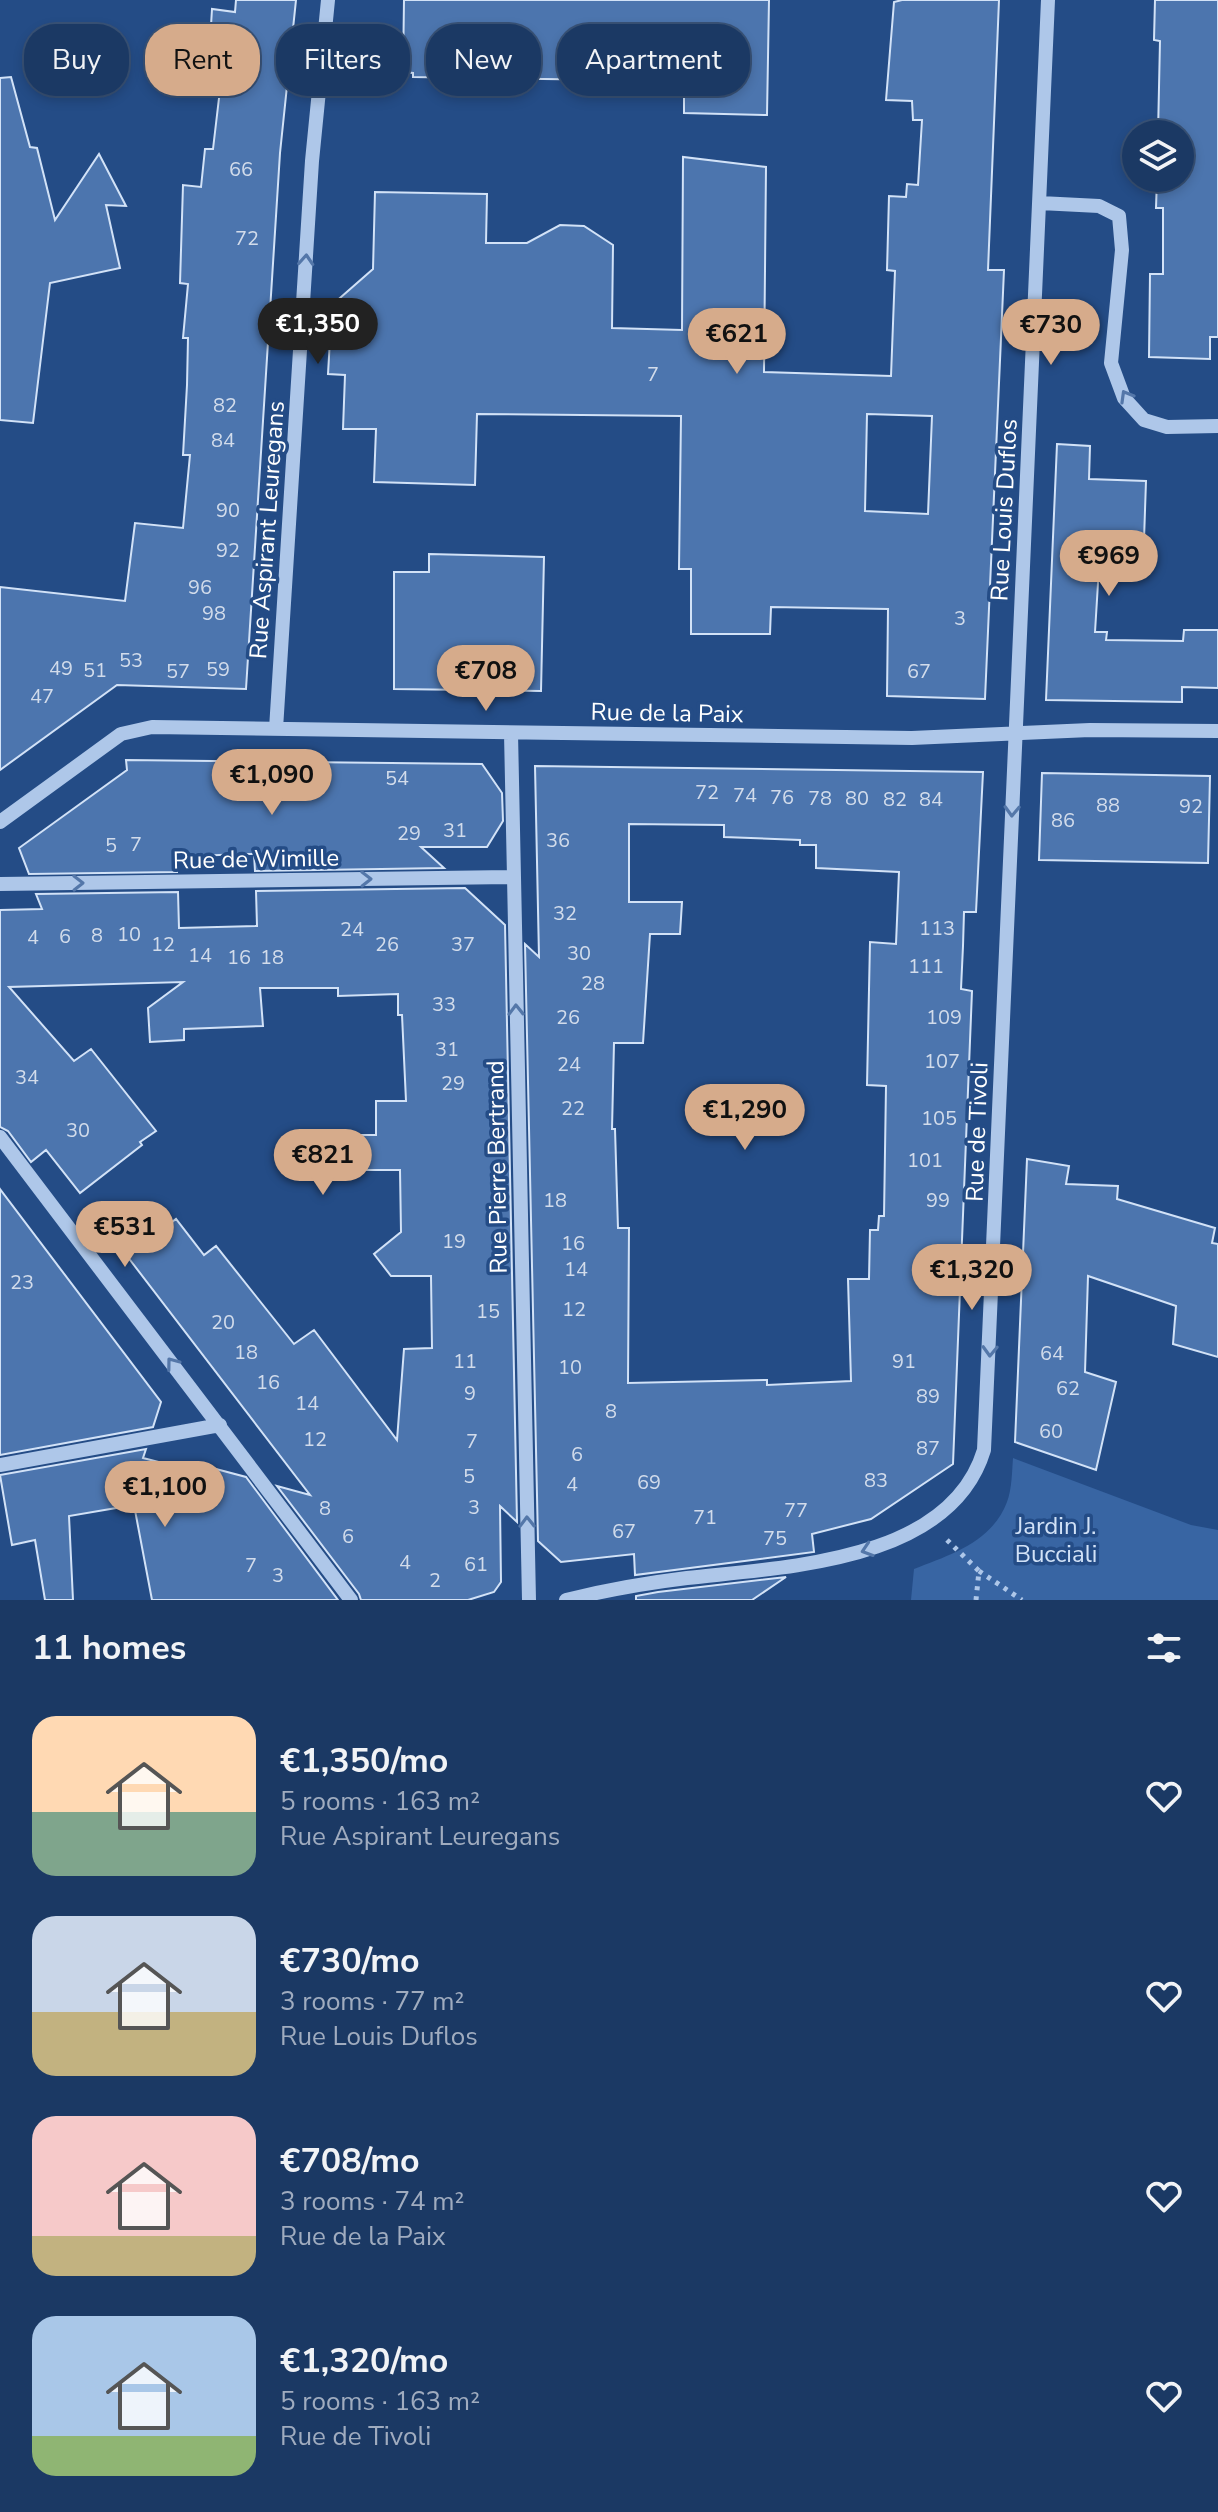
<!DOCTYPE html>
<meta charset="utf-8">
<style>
body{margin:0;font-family:"Nunito Sans",sans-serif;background:#28446d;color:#f1f3f6;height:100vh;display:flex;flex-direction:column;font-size:30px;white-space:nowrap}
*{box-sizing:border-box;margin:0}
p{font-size:26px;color:#a0acbf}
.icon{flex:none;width:44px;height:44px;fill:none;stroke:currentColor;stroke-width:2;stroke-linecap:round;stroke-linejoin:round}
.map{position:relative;height:1600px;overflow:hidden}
.details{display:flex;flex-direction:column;background:#1b3964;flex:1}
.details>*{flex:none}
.guide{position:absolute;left:24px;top:24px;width:800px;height:72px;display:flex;gap:16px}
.controls{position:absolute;left:1122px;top:120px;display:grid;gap:16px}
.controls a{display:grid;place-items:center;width:72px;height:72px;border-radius:50%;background:#1b3964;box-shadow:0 4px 12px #0003,0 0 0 2px #395378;font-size:40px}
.price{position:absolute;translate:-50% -68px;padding:0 18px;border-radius:28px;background:#d6ab8b;color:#111;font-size:26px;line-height:52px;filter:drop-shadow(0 2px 4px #0008)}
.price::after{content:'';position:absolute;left:50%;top:48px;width:24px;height:18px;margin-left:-12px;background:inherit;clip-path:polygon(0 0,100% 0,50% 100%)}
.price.selected{background:#222;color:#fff}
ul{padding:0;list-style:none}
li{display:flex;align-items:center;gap:24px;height:200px;padding:0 32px}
li span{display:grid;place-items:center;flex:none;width:224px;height:160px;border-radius:24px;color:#555}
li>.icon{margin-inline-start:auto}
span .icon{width:96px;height:96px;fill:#fffc;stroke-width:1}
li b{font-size:34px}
h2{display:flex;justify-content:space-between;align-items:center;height:96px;padding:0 32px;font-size:34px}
.chip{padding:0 28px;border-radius:32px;background:#1b3964;box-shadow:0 4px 12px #0003,0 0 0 2px #395378;font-size:28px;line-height:72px}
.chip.selected{background:#d6ab8b;color:#111}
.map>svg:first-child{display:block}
</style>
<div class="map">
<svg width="1218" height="1600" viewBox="0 0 1218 1600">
<rect width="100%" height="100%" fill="#244c86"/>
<path fill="#3865a3" d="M 1013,1458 L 1191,1525 L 1218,1530 L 1218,1600 L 911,1600 L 914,1569 C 950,1555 992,1542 1007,1502 C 1012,1489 1012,1471 1013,1458 Z"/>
<path fill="#4c75ae" stroke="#d2e2f7" stroke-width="2" fill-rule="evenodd" d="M 236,0 L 296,0 L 280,153 L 246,689 L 117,685 L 0,770 L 0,587 L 125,601 L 135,523 L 183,528 L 190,455 L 183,455 L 187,385 L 188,338 L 183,338 L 188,284 L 180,283 L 183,185 L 201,187 L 205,149 L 213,149 L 221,81 L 162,75 L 169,38 L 210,42 L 212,9 L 235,12 Z
M 404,0 L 769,0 L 767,115 L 684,113 L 684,81 L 413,77 L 413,73 L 403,72 Z
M 902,0 L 999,0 L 988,270 L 1004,270 L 985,699 L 887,696 L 888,609 L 771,607 L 770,634 L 691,634 L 691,569 L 679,569 L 681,416 L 477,414 L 475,485 L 374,482 L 376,429 L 343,429 L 345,375 L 328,374 L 332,305 L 373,269 L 375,192 L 487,194 L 486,243 L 527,243 L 560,225 L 584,226 L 613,245 L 612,328 L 682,330 L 683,157 L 766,167 L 764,372 L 891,376 L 895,271 L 887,270 L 889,196 L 906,197 L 907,184 L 918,185 L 922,120 L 913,120 L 912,101 L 886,100 L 894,2 ZM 867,414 L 932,416 L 928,514 L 865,511 Z
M 1155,0 L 1218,0 L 1218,337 L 1210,337 L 1210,359 L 1149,357 L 1150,274 L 1163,274 L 1163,208 L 1156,208 L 1157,178 L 1180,178 L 1180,134 L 1158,134 L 1160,41 L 1154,40 Z
M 11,77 L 30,147 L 37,148 L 55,220 L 99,154 L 126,206 L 106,205 L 120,268 L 50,283 L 33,423 L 0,420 L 0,78 Z
M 1057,444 L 1090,446 L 1089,479 L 1146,481 L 1143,569 L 1099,567 L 1095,632 L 1107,632 L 1106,640 L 1183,641 L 1184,630 L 1218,630 L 1218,688 L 1182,687 L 1182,702 L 1046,700 Z
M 429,554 L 544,557 L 541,691 L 394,689 L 394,572 L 429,572 Z
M 126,760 L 482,764 L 502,793 L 503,821 L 487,847 L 421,847 L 444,868 L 255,871 L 254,854 L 241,854 L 176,857 L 177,872 L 29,874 L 19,848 L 127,770 Z
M 535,766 L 983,772 L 976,912 L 964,912 L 963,946 L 961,989 L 972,991 L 953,1464 L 871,1519 L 812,1534 L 814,1552 L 635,1575 L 634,1554 L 561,1562 L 538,1541 L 525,944 L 539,957 ZM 629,824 L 724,825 L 724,837 L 800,840 L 800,845 L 816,845 L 816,868 L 899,872 L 896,944 L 870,942 L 867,1085 L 886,1086 L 884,1216 L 879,1216 L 878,1230 L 870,1230 L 869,1279 L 848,1279 L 851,1381 L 767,1385 L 767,1380 L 628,1383 L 629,1228 L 618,1228 L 615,1129 L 612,1129 L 614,1043 L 643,1043 L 650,934 L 680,934 L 682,902 L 629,902 Z
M 1042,773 L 1210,776 L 1208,863 L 1039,860 Z
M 465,888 L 505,925 L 517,1522 L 500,1506 L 501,1582 L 494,1592 L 468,1600 L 361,1600 L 359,1594 L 277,1486 L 310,1495 L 127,1256 L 176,1219 L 204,1255 L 216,1246 L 294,1344 L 314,1330 L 397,1440 L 404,1349 L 432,1348 L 431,1276 L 391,1276 L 374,1254 L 401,1232 L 400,1170 L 341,1170 L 340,1135 L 376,1135 L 376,1101 L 406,1101 L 402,1015 L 398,1015 L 398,994 L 338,996 L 338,988 L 260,988 L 263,1026 L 184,1029 L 184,1040 L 150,1042 L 148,1008 L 183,982 L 9,987 L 74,1061 L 91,1049 L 156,1131 L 140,1142 L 142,1145 L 80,1193 L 46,1150 L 31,1162 L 8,1131 L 0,1127 L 0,910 L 42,909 L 36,894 L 178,892 L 179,928 L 257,926 L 256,891 Z
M 1027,1159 L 1069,1166 L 1066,1184 L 1118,1186 L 1117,1199 L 1215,1228 L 1212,1243 L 1218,1244 L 1218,1357 L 1173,1344 L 1176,1306 L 1088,1276 L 1085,1372 L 1116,1382 L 1096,1470 L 1015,1442 Z
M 0,1189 L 161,1402 L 153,1427 L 0,1455 Z
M 146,1449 L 143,1458 L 182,1468 L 201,1465 L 246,1477 L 338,1600 L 152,1600 L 134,1505 L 69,1516 L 73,1600 L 45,1600 L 35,1540 L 12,1545 L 0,1475 Z
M 786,1577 L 752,1600 L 636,1600 L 636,1596 L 658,1592 Z"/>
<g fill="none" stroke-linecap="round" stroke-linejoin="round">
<path stroke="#aec7e9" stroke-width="5" stroke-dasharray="4 6" stroke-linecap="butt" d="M 947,1540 L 979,1571 L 976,1600
M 979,1571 L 1022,1600"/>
<path stroke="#aec7e9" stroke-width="14" d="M 1040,203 L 1099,206 L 1119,216 L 1122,250 L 1111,363 L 1124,398 L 1144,420 L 1167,427 L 1218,426
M 276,729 L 312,161 L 328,0
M 511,733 L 529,1600
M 0,822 L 121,734 L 152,727 L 912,738 L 1090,730 L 1218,731
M 0,884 L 513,877
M 0,1137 L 351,1600
M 0,1465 L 220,1425
M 566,1600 C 606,1590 646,1583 687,1578 C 783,1567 950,1563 984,1450 L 1048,0"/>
</g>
<defs><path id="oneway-chevron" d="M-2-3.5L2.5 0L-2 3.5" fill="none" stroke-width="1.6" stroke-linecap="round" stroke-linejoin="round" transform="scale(2)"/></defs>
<g stroke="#5477a9">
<use href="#oneway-chevron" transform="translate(306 260) rotate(-86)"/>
<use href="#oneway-chevron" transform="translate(1126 396) rotate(-120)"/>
<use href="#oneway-chevron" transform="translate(1012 811) rotate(92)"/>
<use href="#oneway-chevron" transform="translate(366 879) rotate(-1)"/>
<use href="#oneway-chevron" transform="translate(78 883) rotate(-1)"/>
<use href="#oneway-chevron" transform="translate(516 1010) rotate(-91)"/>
<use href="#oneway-chevron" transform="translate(990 1351) rotate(92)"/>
<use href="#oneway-chevron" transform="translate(172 1363) rotate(-127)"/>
<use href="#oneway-chevron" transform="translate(527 1522) rotate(-91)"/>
<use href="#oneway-chevron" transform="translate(867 1550) rotate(162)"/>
</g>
<g text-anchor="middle" stroke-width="7" stroke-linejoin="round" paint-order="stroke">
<g font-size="20" fill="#d2dceb">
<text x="241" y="176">66</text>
<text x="247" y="245">72</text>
<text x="653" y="381">7</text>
<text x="225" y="412">82</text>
<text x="223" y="447">84</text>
<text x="228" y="517">90</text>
<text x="228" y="557">92</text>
<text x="200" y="594">96</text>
<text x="214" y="620">98</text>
<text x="960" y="625">3</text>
<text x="131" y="667">53</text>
<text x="61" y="675">49</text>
<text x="218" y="676">59</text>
<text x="95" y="677">51</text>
<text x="178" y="678">57</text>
<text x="919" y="678">67</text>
<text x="42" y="703">47</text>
<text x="397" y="785">54</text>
<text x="707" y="799">72</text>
<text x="745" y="802">74</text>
<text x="782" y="804">76</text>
<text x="820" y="805">78</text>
<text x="857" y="805">80</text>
<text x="895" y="806">82</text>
<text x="931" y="806">84</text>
<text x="1108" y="812">88</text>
<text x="1191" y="813">92</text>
<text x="1063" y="827">86</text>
<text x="455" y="837">31</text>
<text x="409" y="840">29</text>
<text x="558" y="847">36</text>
<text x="136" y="851">7</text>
<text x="111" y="852">5</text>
<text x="565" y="920">32</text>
<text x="937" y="935">113</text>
<text x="352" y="936">24</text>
<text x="129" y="941">10</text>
<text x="97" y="942">8</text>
<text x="65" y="943">6</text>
<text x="33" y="944">4</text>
<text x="163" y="951">12</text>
<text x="387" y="951">26</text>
<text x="463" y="951">37</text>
<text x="579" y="960">30</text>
<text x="200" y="962">14</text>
<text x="239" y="964">16</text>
<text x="272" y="964">18</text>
<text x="926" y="973">111</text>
<text x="593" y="990">28</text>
<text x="444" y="1011">33</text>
<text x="568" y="1024">26</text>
<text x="944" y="1024">109</text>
<text x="447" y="1056">31</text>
<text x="942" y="1068">107</text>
<text x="569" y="1071">24</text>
<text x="27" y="1084">34</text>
<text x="453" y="1090">29</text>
<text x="573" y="1115">22</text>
<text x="939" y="1125">105</text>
<text x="78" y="1137">30</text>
<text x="925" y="1167">101</text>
<text x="555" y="1207">18</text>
<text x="938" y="1207">99</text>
<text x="454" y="1248">19</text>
<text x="573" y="1250">16</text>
<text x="576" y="1276">14</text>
<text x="22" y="1289">23</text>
<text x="574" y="1316">12</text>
<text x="488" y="1318">15</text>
<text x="223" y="1329">20</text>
<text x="246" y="1359">18</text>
<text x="1052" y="1360">64</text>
<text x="465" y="1368">11</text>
<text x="904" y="1368">91</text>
<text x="570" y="1374">10</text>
<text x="268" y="1389">16</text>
<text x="1068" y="1395">62</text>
<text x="470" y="1400">9</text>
<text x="928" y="1403">89</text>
<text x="307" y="1410">14</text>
<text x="611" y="1418">8</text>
<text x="1051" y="1438">60</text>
<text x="315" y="1446">12</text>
<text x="472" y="1448">7</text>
<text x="928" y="1455">87</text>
<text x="577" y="1461">6</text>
<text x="469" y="1483">5</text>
<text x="876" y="1487">83</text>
<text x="649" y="1489">69</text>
<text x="572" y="1491">4</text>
<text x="474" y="1514">3</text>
<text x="325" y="1515">8</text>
<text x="796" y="1517">77</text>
<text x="705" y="1524">71</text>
<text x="624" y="1538">67</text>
<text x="348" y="1543">6</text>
<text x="775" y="1545">75</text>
<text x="405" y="1569">4</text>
<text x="476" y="1571">61</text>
<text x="251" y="1572">7</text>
<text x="278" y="1582">3</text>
<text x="435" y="1587">2</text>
</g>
<g font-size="24" fill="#fff" stroke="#244c86">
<text transform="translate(1004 510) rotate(-87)" y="8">Rue Louis Duflos</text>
<text transform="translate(267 530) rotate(-86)" y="8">Rue Aspirant Leuregans</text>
<text transform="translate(667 713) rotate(1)" y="8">Rue de la Paix</text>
<text transform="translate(256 859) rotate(-1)" y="8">Rue de Wimille</text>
<text transform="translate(977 1132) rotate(-88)" y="8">Rue de Tivoli</text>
<text transform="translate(497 1167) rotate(-91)" y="8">Rue Pierre Bertrand</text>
</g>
<g font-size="24" fill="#d2e2f7" stroke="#244c86">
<text x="1056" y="1534">Jardin J.<tspan x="1056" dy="28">Bucciali</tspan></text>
</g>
</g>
</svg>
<div class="controls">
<a><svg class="icon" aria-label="layers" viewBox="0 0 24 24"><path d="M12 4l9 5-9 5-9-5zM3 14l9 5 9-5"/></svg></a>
</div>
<b class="price selected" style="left:318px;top:366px">€1,350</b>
<b class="price" style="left:1051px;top:367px">€730</b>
<b class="price" style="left:737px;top:376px">€621</b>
<b class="price" style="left:1109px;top:598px">€969</b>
<b class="price" style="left:486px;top:713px">€708</b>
<b class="price" style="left:272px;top:817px">€1,090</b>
<b class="price" style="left:745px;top:1152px">€1,290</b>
<b class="price" style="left:323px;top:1197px">€821</b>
<b class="price" style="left:125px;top:1269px">€531</b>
<b class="price" style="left:972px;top:1312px">€1,320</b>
<b class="price" style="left:165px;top:1529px">€1,100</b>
<div class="guide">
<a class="chip">Buy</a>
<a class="chip selected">Rent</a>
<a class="chip">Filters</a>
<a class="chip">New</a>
<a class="chip">Apartment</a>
</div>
</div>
<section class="details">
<h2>11 homes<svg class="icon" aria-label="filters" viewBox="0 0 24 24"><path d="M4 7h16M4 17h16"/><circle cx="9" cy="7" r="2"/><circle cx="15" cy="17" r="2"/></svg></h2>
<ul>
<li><span style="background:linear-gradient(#ffd9b3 60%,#7fa58c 0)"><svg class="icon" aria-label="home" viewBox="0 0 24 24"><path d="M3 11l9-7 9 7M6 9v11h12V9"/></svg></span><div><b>€1,350/mo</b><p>5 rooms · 163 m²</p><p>Rue Aspirant Leuregans</p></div><svg class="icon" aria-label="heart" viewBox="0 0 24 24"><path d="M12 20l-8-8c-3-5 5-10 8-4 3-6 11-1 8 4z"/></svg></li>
<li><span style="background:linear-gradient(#c9d6e8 60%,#c2b280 0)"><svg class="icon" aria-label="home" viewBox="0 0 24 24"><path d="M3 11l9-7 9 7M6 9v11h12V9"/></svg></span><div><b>€730/mo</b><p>3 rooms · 77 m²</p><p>Rue Louis Duflos</p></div><svg class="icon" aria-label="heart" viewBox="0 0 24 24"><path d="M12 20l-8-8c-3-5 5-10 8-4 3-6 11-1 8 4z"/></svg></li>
<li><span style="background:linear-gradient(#f6c9c9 75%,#c2b280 0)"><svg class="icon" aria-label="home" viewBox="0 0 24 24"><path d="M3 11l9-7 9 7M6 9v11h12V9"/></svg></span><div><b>€708/mo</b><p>3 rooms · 74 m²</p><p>Rue de la Paix</p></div><svg class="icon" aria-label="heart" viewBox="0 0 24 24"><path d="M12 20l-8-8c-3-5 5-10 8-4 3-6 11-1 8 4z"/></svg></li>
<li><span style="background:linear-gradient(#a9c7e8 75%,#8fb573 0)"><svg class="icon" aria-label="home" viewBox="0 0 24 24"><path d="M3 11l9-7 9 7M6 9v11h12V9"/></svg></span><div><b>€1,320/mo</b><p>5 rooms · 163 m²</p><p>Rue de Tivoli</p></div><svg class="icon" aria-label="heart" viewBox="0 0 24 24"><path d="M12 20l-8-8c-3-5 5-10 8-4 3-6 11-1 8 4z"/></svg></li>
</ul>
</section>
